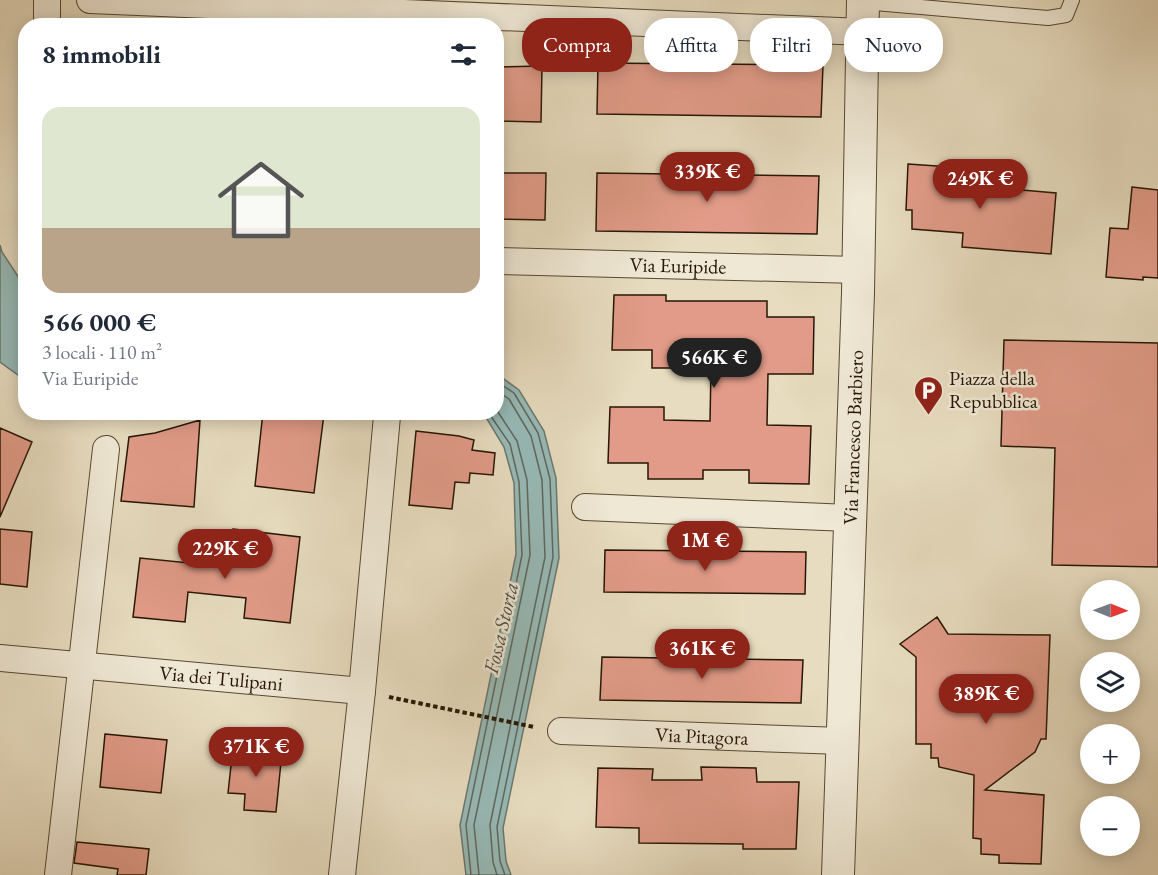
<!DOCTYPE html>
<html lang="it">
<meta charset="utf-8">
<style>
body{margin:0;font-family:"EB Garamond",serif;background:#f2f2f3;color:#1f2937;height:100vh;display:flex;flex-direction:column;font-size:22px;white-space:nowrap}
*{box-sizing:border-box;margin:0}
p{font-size:20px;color:#747a83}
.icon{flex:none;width:33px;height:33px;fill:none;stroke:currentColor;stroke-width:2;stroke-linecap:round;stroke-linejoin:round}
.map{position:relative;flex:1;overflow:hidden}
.details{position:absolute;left:18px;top:18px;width:486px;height:402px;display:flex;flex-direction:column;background:#fff;border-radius:24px;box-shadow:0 3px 15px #0003}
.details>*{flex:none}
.hud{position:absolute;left:522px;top:18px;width:546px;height:54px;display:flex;gap:12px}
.needle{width:39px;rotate:91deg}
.tools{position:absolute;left:1080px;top:580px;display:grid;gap:12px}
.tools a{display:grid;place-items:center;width:60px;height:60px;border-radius:50%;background:#fff;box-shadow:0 3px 15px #0003;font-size:30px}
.price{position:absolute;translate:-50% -51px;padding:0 14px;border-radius:21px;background:#8f2418;color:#fff;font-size:20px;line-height:39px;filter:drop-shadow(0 2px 3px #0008)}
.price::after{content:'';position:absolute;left:50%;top:36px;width:18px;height:14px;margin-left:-9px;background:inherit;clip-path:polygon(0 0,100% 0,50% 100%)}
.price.current{background:#222;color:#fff}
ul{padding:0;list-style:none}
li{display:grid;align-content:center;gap:12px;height:318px;padding:0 24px}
li span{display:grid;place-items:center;height:186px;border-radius:18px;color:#555}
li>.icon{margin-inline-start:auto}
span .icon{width:108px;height:108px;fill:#fffc;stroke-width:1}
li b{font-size:26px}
h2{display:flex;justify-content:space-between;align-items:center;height:72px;padding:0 24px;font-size:26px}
.chip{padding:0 21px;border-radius:24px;background:#fff;box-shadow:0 3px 15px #0003;font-size:21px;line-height:54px}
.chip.current{background:#8f2418;color:#fff}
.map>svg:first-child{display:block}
</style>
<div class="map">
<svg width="1158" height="875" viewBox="0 0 1158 875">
<rect width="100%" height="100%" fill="#e7dcbf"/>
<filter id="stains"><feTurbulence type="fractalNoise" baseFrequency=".00333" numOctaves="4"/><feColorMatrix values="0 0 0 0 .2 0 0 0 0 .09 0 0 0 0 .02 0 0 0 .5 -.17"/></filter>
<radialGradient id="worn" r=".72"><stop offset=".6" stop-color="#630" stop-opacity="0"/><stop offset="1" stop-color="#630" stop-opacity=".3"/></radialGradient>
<path fill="#97bab7" stroke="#6a786f" stroke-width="1.5" d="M 0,245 L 2,252 L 25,287 L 25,380 L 0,362 Z
M 497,374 L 519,390 L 544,431 L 556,478 L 559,558 L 503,828 L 506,861 L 511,875 L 466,875 L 460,825 L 516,554 L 514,483 L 504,447 L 487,419 L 478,413 L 496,412 Z"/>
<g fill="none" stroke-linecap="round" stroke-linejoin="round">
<path stroke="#5f685e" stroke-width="1.5" d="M 496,381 L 514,393 L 538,433 L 550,479 L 553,557 L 497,827 L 500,861 L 505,875
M 496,390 L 509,399 L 531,436 L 542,480 L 545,557 L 490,825 L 493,862 L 497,875
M 471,875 L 466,825 L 522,555 L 519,482 L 510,444 L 488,412
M 479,875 L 474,825 L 530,555 L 527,480 L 517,441 L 496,409"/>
</g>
<path fill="#e19b88" stroke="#271604" stroke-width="1.5" d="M 598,63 L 823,65 L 821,117 L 597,114 Z
M 542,66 L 541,122 L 496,121 L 496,67 Z
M 908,164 L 980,169 L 978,183 L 985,184 L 985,187 L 1056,193 L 1051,254 L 962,247 L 963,233 L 912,229 L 912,210 L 906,210 Z
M 500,173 L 546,173 L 545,220 L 496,219 L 496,180 L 500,180 Z
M 597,173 L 819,176 L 817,234 L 596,231 Z
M 1132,187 L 1158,190 L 1158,278 L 1143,277 L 1143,280 L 1106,277 L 1110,228 L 1128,229 Z
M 614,295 L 666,295 L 666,301 L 767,301 L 767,317 L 814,317 L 813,374 L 768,374 L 767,425 L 811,426 L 809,484 L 749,483 L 749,470 L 703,470 L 703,479 L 648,479 L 648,463 L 608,463 L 610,407 L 664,407 L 664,420 L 710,421 L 711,368 L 652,368 L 652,350 L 612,350 Z
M 1004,340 L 1158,343 L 1158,567 L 1052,565 L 1055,448 L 1001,446 Z
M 263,412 L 324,414 L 314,493 L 255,486 Z
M 200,420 L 194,507 L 121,501 L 129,437 L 155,433 Z
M 0,428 L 32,442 L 0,517 Z
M 416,431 L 459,436 L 474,440 L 472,450 L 495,453 L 493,475 L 470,473 L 469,483 L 455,482 L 452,509 L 409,505 Z
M 0,529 L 32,532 L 27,587 L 0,584 Z
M 233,529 L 300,537 L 290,623 L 244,618 L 246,598 L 188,592 L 185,622 L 133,617 L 140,558 L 229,567 Z
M 605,550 L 806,552 L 805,594 L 604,592 Z
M 937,617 L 948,634 L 1050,635 L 1046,739 L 1041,739 L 1035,752 L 985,790 L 1044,795 L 1041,864 L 999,863 L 999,855 L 981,854 L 981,839 L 973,838 L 974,775 L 939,767 L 938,758 L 931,758 L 931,744 L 916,744 L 916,657 L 900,644 Z
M 602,657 L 803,660 L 801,703 L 600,700 Z
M 105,734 L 167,740 L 161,793 L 100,787 Z
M 233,747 L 282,752 L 276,812 L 244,810 L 245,794 L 228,793 Z
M 701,767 L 756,768 L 757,782 L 799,782 L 796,849 L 743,849 L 743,844 L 639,843 L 639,828 L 596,827 L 598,768 L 653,769 L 652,780 L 702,780 Z
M 77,842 L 149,849 L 146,875 L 117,875 L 118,869 L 74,863 Z"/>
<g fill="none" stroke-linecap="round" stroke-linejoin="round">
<defs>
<path id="service" d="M 863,2 L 1048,18 L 1066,15 L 1072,0"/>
<g id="minor">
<path d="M 90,0 L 863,32"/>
<path d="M 47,26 L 47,0"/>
<path id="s1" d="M 496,261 L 858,270"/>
<path d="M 585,507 L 849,518"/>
<path id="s2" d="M 0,658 L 362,691"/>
<path id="s3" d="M 561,731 L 842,741"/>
<path d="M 58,875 L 106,449"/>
<path d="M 342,875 L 362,691 L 387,416"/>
</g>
<g id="tertiary">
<path id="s4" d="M 838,875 L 858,293 L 863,0"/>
</g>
</defs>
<use href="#service" stroke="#574833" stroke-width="16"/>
<use href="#minor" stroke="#574833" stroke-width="28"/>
<use href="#tertiary" stroke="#574833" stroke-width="34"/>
<path stroke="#271604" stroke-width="4" stroke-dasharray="4.5 3" stroke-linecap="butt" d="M 389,697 L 534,727"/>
<use href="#service" stroke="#efe8d5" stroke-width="14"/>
<use href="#minor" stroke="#efe8d5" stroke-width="26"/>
<use href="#tertiary" stroke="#efe8d5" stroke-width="32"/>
</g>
<defs>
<symbol id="parking-pin" viewBox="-11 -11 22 30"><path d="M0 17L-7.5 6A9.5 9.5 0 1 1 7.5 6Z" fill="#8f2418" stroke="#efe8d5"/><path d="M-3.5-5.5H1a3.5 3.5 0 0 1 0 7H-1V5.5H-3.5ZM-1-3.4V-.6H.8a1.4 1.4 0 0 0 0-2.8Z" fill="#fff"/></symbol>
</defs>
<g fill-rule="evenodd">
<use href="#parking-pin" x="912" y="374" width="33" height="45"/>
</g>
<g text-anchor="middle" stroke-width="5" stroke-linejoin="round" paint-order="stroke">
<g font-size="20" fill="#271604" stroke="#efe8d5">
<text dy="7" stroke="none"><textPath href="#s1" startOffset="182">Via Euripide</textPath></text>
<text dy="7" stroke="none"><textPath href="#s4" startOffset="438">Via Francesco Barbiero</textPath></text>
<text dy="7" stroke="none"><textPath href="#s2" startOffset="222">Via dei Tulipani</textPath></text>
<text dy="7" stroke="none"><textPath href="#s3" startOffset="141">Via Pitagora</textPath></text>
</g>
<g font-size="20" fill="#271604" stroke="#efe8d5" text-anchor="start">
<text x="949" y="385">Piazza della<tspan x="949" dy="23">Repubblica</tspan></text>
</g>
<g font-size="21" font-style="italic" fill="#4e4f43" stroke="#efe8d5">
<text transform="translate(501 628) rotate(-77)" y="7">Fossa Storta</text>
</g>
</g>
<rect width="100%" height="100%" filter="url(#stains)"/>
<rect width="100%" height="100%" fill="url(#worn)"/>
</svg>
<div class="tools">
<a><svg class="needle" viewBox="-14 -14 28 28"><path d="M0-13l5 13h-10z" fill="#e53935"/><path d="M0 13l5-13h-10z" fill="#747a83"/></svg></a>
<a><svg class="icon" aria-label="layers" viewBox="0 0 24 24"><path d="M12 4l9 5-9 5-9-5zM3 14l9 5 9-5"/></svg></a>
<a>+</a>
<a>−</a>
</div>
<b class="price" style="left:707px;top:203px">339K €</b>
<b class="price" style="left:980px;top:210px">249K €</b>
<b class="price current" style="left:714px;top:389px">566K €</b>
<b class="price" style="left:705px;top:572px">1M €</b>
<b class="price" style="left:225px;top:580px">229K €</b>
<b class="price" style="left:702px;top:680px">361K €</b>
<b class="price" style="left:986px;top:725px">389K €</b>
<b class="price" style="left:256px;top:778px">371K €</b>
<div class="hud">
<a class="chip current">Compra</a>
<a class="chip">Affitta</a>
<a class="chip">Filtri</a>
<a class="chip">Nuovo</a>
</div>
<section class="details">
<h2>8 immobili<svg class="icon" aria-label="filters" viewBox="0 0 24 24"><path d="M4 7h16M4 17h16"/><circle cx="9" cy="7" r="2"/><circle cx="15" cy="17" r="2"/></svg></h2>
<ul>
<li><span style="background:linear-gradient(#dfe7d0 65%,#b9a48a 0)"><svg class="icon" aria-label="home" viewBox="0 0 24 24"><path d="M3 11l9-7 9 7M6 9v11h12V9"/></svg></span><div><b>566 000 €</b><p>3 locali · 110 m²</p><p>Via Euripide</p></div></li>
</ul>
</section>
</div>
